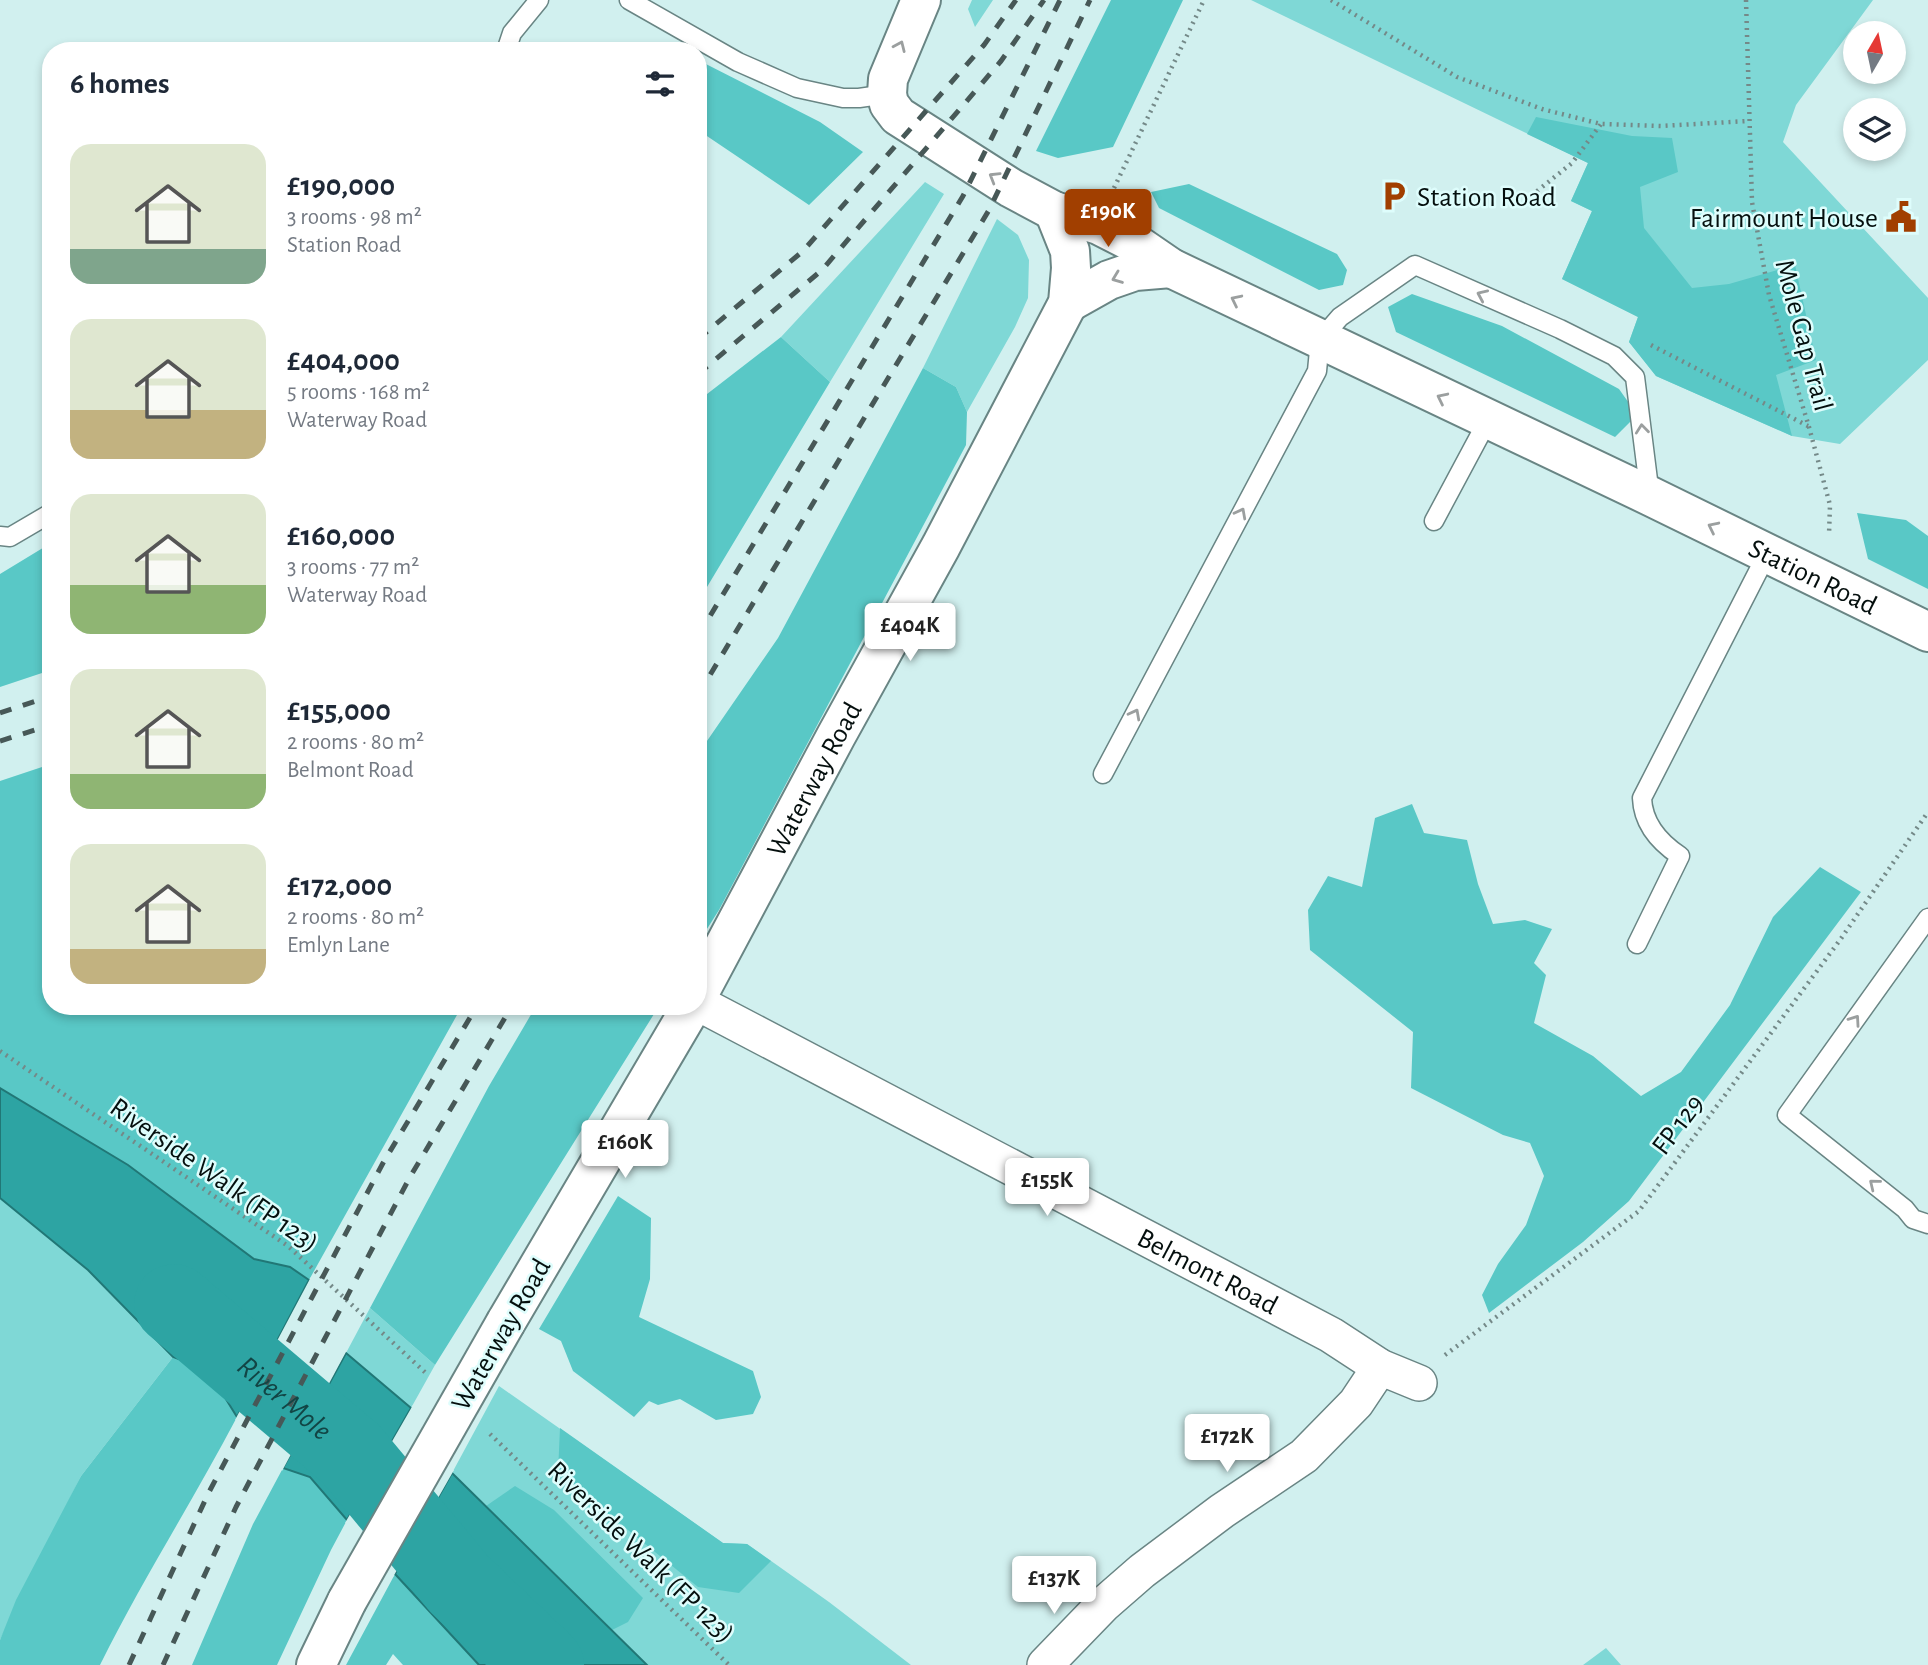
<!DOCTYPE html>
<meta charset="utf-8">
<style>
body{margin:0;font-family:"Alegreya Sans",sans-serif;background:#f2f2f3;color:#1f2937;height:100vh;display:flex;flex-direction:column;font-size:26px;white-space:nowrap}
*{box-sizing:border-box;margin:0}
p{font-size:23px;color:#747a83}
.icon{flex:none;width:38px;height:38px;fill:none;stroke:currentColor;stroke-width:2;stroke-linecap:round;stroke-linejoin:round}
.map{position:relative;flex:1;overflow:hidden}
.sheet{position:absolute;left:42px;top:42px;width:665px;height:973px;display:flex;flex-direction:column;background:#fff;border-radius:28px;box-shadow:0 4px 10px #0003}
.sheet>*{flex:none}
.needle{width:46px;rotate:9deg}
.tools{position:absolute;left:1843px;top:21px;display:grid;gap:14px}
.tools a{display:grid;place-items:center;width:63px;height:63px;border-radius:50%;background:#fff;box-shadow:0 4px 10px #0003;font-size:35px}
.price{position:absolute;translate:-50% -60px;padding:0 16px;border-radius:7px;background:#fff;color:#222;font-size:23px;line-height:46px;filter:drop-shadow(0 2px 4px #0008)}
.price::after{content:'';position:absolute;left:50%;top:42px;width:21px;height:16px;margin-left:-10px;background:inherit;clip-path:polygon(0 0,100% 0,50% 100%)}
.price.active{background:#a13f00;color:#fff}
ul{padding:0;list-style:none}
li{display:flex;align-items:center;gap:21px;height:175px;padding:0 28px}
li span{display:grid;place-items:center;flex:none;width:196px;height:140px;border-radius:21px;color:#555}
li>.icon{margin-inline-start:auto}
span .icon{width:84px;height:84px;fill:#fffc;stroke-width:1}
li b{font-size:30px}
h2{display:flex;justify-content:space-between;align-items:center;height:84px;padding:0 28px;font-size:30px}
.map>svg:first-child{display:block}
</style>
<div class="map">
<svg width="1928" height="1665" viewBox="0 0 1928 1665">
<rect width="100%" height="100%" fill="#d1f0ef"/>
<path fill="#7fd8d6" d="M 972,0 L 993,0 L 975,27 L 968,9 Z
M 1251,0 L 1873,0 L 1796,105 L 1783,142 L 1928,298 L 1928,360 L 1840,444 L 1792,436 L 1656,376 L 1629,342 L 1638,317 L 1562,279 L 1592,211 L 1571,201 L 1588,163 Z
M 925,182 L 944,194 L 830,382 L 781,337 Z
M 997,219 L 1018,235 L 1029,260 L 1028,298 L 1015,327 L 967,412 L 956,387 L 923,368 Z
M 0,1198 L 88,1270 L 173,1357 L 81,1476 L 0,1640 Z
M 370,1308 L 435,1365 L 411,1408 L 346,1353 Z
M 499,1386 L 723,1543 L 747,1544 L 829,1602 L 911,1665 L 647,1665 L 452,1473 Z
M 1606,1648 L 1621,1665 L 1583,1665 Z"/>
<path fill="#59c8c6" d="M 1111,0 L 1183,0 L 1113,147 L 1058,158 L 1036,151 Z
M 698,60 L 820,122 L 863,152 L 809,205 L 698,130 Z
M 1536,117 L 1632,136 L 1672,138 L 1678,172 L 1640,187 L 1644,228 L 1692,288 L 1729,284 L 1795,265 L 1816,360 L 1776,375 L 1792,436 L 1656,376 L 1629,342 L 1638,317 L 1562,279 L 1592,211 L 1571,201 L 1588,163 L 1527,134 Z
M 1189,184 L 1337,254 L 1347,270 L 1343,285 L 1319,290 L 1159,208 L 1151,192 Z
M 1412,294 L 1502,326 L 1619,389 L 1631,406 L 1630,422 L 1615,437 L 1396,332 L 1388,307 Z
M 781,337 L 830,382 L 698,602 L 698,401 Z
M 923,368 L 956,387 L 967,412 L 966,445 L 719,910 L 698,943 L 698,754 L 778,638 Z
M 1857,513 L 1906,520 L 1928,536 L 1928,589 L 1868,559 Z
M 51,543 L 51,670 L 0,687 L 0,574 Z
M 51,764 L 51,1006 L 462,1006 L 309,1280 L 290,1267 L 254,1259 L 128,1165 L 0,1088 L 0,781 Z
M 1412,804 L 1424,833 L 1467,840 L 1478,884 L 1493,924 L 1525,920 L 1552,929 L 1534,963 L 1546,975 L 1534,1023 L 1593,1056 L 1641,1096 L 1681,1072 L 1730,1005 L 1773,917 L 1820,867 L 1861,892 L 1629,1201 L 1583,1242 L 1489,1313 L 1482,1295 L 1498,1264 L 1526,1225 L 1544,1176 L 1530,1143 L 1503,1135 L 1411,1088 L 1413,1032 L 1310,950 L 1308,910 L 1328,876 L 1362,887 L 1375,818 Z
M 536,1006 L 659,1006 L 435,1365 L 370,1308 L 489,1086 Z
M 618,1196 L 651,1218 L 650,1279 L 639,1317 L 753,1371 L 761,1397 L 753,1414 L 716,1420 L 680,1399 L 658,1405 L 649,1401 L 634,1417 L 573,1371 L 561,1341 L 539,1329 Z
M 173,1357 L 208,1370 L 237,1417 C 193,1501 142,1580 100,1665 L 0,1665 L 0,1640 L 16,1600 L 81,1476 Z
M 560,1428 L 723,1543 L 747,1544 L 771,1561 L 739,1593 L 698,1587 L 558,1473 Z
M 283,1468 L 310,1477 L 347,1520 L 331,1550 L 277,1665 L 192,1665 L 253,1524 Z
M 515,1486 L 554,1510 L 643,1598 L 628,1622 L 612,1630 L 486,1506 Z
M 395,1574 L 479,1665 L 403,1665 L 393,1654 L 386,1665 L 346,1665 Z"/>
<path fill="#2da4a3" stroke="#217776" stroke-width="2" d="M 0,1088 L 128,1165 L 254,1259 L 290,1267 L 309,1280 L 237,1417 L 208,1370 L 173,1357 L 88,1270 L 0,1198 Z
M 346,1353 L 411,1408 L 347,1520 L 310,1477 L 283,1468 Z
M 452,1473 L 647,1665 L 479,1665 L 395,1574 Z"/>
<path fill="#d1f0ef" d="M 311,1277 L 312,1282 L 240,1419 L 235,1420 Z
M 345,1350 L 347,1350 L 282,1471 L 280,1466 Z
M 413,1405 L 414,1410 L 350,1522 L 345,1523 Z
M 451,1469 L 454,1470 L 393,1577 L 392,1572 Z"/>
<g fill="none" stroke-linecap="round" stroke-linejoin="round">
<path stroke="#2da4a3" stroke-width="80" id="s1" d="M 174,1304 L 351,1454 L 459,1584 L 544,1665"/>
<defs>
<path id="service" d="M 629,0 L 738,62 L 797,88 L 843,98 L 859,98 L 887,94
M 506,51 L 512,33 L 539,0
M 1434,521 L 1488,420
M 0,536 L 10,537 L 51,513
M 1103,774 L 1317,371 L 1320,340 L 1340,317 L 1415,265 L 1560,329 L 1614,356 L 1635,377 L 1650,496
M 1928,918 L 1787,1115 L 1905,1209 L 1913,1219 L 1928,1224
M 1637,944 L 1680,856 C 1659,842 1643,824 1642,798 L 1767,554"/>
<g id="minor">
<path id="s2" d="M 698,1003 L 1331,1335 L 1380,1367 L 1419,1383"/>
<path d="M 1045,1665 L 1103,1605 L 1142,1571 L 1222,1511 L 1304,1456 L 1356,1403 L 1380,1367"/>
</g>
<g id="secondary">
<path d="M 1068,303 L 1109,280 L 1135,271 L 1171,268"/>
<path id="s3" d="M 698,995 L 836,736 L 941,546 L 1068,303 L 1071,268 L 1070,251 L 1054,211"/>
<path d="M 506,1322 L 692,1006"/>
<path d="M 316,1665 L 347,1601"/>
</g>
<g id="primary">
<path id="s4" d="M 921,0 L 888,79 L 887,94 L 889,104 L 898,116 L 1011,188 L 1054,211 L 1099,225 L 1136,244 L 1171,268 L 1650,496 L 1928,632"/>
</g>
</defs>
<use href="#service" stroke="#698584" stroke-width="21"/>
<use href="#minor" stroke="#698584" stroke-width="38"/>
<use href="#secondary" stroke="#698584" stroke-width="42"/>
<use href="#primary" stroke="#698584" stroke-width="42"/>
<path stroke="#748988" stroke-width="4.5" stroke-dasharray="2 5" stroke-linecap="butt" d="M 1331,0 L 1457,77 L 1542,109 L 1601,124 L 1661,126 L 1748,121
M 1746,0 L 1752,202 L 1769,295 L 1809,427 L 1830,505 L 1829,535
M 1114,188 L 1204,0
M 1526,200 L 1572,163 L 1601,124
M 1651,345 L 1808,426
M 0,1051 L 288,1246 L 428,1375
M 1445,1355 L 1639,1211 L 1840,940 L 1928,812
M 490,1434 L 729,1665"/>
<use href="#service" stroke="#fff" stroke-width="18"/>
<use href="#minor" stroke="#fff" stroke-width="35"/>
<use href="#secondary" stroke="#fff" stroke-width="38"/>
<use href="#primary" stroke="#fff" stroke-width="38"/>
<path stroke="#475857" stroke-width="5" stroke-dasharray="12 12" stroke-linecap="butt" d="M 698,339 L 803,251 L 984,45 L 1016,0
M 698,374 L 822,270 L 1001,61 L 1044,0
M 698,636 L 963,196 L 1060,0
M 698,695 L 989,210 L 1090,0
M 0,713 L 51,696
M 0,741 L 51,725
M 129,1665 L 208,1494 L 383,1163 L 477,1006
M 163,1665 L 236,1507 L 410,1177 L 512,1006"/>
<defs>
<path id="secondary-bridge" d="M 347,1601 L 506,1322"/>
</defs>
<use href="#secondary-bridge" stroke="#698584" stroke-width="42" stroke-linecap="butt"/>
<use href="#secondary-bridge" stroke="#fff" stroke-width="38"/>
</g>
<defs><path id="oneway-chevron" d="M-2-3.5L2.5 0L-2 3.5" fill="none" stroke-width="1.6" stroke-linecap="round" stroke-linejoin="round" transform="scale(1.75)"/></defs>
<g stroke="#9b9f9f">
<use href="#oneway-chevron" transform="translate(900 46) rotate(-66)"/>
<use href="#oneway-chevron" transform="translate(994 177) rotate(-149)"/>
<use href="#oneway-chevron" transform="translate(1117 278) rotate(159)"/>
<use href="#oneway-chevron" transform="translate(1482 295) rotate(-156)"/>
<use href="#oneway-chevron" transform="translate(1236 300) rotate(-154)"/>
<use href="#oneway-chevron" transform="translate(1442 398) rotate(-154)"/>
<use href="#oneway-chevron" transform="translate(1642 429) rotate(-96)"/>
<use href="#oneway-chevron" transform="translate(1241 513) rotate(-62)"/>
<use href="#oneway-chevron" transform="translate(1713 527) rotate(-154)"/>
<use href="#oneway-chevron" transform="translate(1135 714) rotate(-62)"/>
<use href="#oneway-chevron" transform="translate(1855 1020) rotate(-55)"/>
<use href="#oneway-chevron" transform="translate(1874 1184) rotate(-141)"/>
</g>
<defs>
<symbol id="parking-bare" viewBox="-9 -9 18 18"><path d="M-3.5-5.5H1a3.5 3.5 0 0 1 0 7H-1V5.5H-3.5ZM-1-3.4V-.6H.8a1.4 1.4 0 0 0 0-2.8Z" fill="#a13f00" stroke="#defdfc" stroke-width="2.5" paint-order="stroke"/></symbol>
<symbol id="civic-bare" viewBox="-9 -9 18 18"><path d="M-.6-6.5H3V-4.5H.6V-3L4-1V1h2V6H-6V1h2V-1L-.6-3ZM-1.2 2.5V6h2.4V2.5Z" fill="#a13f00" stroke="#defdfc" stroke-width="2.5" paint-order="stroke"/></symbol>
</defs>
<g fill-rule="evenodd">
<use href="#parking-bare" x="1372" y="174" width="44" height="44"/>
<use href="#civic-bare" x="1879" y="195" width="44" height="44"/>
</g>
<g text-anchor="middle" stroke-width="5" stroke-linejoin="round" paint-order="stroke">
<g font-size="28" fill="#050f0e" stroke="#defdfc" text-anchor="start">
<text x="1417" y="206">Station Road</text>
<text x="1878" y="227" text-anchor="end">Fairmount House</text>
</g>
<g font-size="28" fill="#050f0e" stroke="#defdfc">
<text transform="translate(1805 335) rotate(75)" y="10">Mole Gap Trail</text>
<text dy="10" stroke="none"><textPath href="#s4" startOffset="1152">Station Road</textPath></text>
<text dy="10" stroke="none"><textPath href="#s3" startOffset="245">Waterway Road</textPath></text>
<text transform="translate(1677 1124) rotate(-53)" y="10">FP 129</text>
<text transform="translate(215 1174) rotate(35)" y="10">Riverside Walk (FP 123)</text>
<text dy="10" stroke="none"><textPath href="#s2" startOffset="576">Belmont Road</textPath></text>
<text transform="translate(500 1334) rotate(-60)" y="10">Waterway Road</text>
<text transform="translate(642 1551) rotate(44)" y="10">Riverside Walk (FP 123)</text>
</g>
<g font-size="30" font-style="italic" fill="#124545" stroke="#defdfc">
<text dy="10" stroke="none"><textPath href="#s1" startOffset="145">River Mole</textPath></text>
</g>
</g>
</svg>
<div class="tools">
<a><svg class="needle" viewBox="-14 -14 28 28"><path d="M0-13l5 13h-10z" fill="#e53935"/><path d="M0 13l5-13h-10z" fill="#747a83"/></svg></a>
<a><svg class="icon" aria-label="layers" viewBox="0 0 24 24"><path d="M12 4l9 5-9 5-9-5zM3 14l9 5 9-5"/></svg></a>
</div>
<b class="price active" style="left:1108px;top:249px">£190K</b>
<b class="price" style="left:910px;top:663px">£404K</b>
<b class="price" style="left:625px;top:1180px">£160K</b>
<b class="price" style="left:1047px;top:1218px">£155K</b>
<b class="price" style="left:1227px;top:1474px">£172K</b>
<b class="price" style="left:1054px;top:1616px">£137K</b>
<section class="sheet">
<h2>6 homes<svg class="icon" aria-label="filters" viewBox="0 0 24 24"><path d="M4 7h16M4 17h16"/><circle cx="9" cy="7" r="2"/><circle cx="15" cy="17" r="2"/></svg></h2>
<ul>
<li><span style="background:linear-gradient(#dfe7d0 75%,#7fa58c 0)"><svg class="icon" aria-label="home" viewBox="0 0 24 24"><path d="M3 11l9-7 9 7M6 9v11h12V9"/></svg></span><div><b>£190,000</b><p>3 rooms · 98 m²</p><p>Station Road</p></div></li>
<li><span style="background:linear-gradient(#dfe7d0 65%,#c2b280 0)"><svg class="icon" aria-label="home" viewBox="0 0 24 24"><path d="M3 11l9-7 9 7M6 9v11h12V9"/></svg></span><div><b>£404,000</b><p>5 rooms · 168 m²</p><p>Waterway Road</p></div></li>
<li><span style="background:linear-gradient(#dfe7d0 65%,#8fb573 0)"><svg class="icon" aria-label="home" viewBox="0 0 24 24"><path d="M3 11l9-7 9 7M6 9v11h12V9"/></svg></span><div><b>£160,000</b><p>3 rooms · 77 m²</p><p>Waterway Road</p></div></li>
<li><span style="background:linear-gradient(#dfe7d0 75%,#8fb573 0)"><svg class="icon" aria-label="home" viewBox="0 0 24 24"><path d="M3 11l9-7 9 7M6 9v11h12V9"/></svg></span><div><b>£155,000</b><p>2 rooms · 80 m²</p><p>Belmont Road</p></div></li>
<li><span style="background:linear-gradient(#dfe7d0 75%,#c2b280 0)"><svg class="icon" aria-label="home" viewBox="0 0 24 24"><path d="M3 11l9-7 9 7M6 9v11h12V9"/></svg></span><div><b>£172,000</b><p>2 rooms · 80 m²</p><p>Emlyn Lane</p></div></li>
</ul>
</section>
</div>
